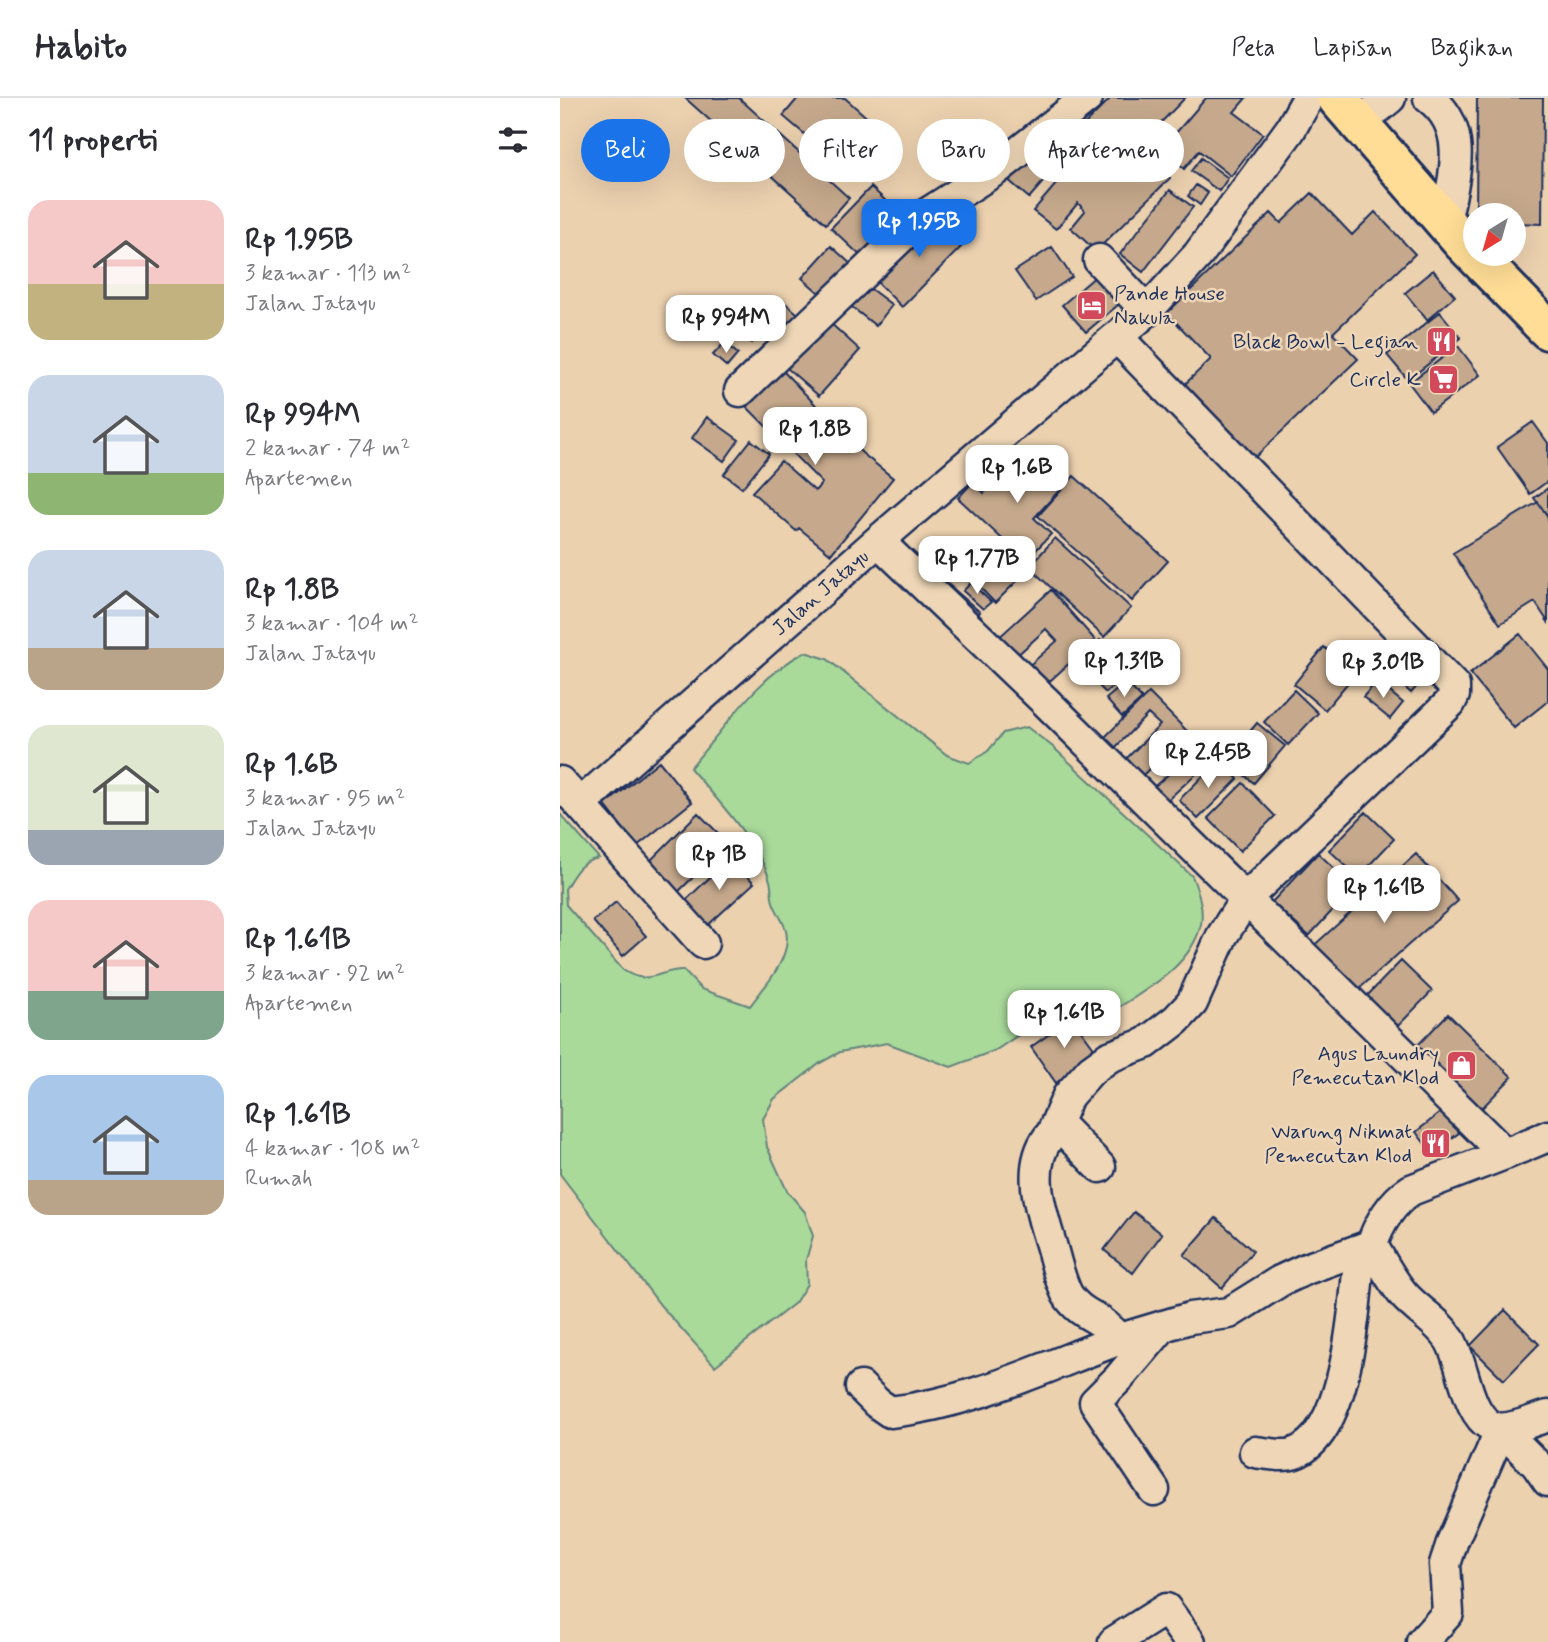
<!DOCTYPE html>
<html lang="id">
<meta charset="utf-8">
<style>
body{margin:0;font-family:Mynerve,sans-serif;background:#f7f7f7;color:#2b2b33;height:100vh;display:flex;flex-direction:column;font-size:26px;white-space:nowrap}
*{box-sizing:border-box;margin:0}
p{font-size:23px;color:#7c7c81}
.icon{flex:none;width:38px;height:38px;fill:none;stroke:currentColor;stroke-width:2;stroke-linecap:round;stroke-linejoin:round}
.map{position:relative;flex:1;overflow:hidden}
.details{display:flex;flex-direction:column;background:#fff;width:560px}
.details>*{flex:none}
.top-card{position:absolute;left:21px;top:21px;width:665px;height:63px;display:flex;gap:14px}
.needle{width:46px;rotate:217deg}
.controls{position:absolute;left:903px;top:105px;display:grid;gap:14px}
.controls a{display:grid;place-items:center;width:63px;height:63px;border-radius:50%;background:#fff;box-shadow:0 7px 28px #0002;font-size:35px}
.price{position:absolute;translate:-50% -60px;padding:0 16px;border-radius:14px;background:#fff;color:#222;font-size:23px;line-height:46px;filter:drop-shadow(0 2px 4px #0008)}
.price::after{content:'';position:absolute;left:50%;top:42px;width:21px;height:16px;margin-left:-10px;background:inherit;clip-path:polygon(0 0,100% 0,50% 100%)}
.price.selected{background:#1a73e8;color:#fff}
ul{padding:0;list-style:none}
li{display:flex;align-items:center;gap:21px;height:175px;padding:0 28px}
li span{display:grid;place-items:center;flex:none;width:196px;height:140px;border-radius:21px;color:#555}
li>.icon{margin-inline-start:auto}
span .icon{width:84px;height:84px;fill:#fffc;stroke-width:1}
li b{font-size:30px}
h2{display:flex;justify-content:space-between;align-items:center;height:84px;padding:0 28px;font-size:30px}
.chip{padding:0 24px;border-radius:32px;background:#fff;box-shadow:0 7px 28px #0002;font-size:24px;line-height:63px}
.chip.selected{background:#1a73e8;color:#fff}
header{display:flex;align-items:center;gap:42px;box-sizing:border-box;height:98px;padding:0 35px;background:#fff;border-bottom:2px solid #e1e1e2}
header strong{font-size:33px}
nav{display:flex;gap:38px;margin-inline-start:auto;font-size:24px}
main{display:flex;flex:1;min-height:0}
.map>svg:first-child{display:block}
</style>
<header>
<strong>Habito</strong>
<nav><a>Peta</a><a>Lapisan</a><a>Bagikan</a></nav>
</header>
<main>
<section class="details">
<h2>11 properti<svg class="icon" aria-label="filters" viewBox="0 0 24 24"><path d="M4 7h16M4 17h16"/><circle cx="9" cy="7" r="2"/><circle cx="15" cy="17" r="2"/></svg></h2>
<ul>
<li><span style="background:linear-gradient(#f6c9c9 60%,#c2b280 0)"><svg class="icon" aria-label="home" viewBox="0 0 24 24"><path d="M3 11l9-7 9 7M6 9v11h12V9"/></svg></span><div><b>Rp 1.95B</b><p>3 kamar · 113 m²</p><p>Jalan Jatayu</p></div></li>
<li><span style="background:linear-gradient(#c9d6e8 70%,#8fb573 0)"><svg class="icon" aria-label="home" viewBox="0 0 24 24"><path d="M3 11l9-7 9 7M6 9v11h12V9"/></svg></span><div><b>Rp 994M</b><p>2 kamar · 74 m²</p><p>Apartemen</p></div></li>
<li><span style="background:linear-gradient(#c9d6e8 70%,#b9a48a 0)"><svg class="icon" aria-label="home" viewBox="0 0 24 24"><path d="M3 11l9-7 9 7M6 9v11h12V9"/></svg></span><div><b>Rp 1.8B</b><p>3 kamar · 104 m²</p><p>Jalan Jatayu</p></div></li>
<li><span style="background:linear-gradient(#dfe7d0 75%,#9aa5b1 0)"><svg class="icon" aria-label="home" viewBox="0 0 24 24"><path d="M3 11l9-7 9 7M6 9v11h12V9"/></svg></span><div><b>Rp 1.6B</b><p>3 kamar · 95 m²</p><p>Jalan Jatayu</p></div></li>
<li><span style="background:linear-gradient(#f6c9c9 65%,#7fa58c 0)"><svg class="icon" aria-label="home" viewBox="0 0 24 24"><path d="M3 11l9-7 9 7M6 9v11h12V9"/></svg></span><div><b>Rp 1.61B</b><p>3 kamar · 92 m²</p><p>Apartemen</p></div></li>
<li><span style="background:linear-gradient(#a9c7e8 75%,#b9a48a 0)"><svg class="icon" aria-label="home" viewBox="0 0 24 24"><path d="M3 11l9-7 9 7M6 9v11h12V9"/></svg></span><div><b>Rp 1.61B</b><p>4 kamar · 108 m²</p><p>Rumah</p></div></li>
</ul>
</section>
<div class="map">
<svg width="988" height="1544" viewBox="0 0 988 1544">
<rect width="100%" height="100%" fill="#ecd1af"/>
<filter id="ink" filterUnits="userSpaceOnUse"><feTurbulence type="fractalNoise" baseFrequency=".0143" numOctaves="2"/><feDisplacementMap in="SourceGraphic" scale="14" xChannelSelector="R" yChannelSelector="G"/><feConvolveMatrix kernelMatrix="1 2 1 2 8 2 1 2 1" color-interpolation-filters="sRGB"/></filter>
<g filter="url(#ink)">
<path fill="#a9da9a" stroke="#62847c" stroke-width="2" d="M 245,554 L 267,561 L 387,657 L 409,665 L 428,653 L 443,635 L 467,629 L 493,649 L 632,778 C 638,793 644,810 641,826 C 631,870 582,894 548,916 L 517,906 L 494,913 L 436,952 L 391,969 L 327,945 L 280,954 L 260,965 L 214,1001 L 203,1021 L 207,1049 L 227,1093 L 245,1114 L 253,1138 L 246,1162 L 247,1186 L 235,1205 L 155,1268 L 101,1208 L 0,1076 L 0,716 L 39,760 C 19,764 15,775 5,791 L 6,807 L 63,872 C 88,889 98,872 123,872 L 141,891 L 190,908 C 203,890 221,872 226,849 C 230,828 219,821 213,804 C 211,798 212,790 210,783 C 200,747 155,699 130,670 C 165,629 197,579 245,554 Z"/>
<path fill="#c6a98c" stroke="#1b2f5e" stroke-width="2" d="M 125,0 L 179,0 L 289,100 L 266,126 Z
M 238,0 L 285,0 L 320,31 L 286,71 L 223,18 Z
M 551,0 L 625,0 L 578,48 L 610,80 L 536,153 L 511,130 L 525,113 L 518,105 L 496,131 L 473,113 L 497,85 L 489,77 L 469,100 L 446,80 L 516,24 L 522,29 Z
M 646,0 L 686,0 L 674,14 L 703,36 L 671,78 L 639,53 L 624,71 L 602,51 Z
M 917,0 L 983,0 L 982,126 L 954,125 L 954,117 L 916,117 Z
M 641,60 L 668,80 L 659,93 L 631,73 Z
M 636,87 L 648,95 L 640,107 L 628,98 Z
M 311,89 L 345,121 L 305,162 L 271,130 Z
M 610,92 L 633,109 L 583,174 L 560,156 Z
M 752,95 L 792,137 L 815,114 L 855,156 L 773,235 L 798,261 L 692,362 L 622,289 L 651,261 L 607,215 L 711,115 L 721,125 Z
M 376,113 L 407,143 L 342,209 L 311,178 Z
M 271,148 L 293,168 L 265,200 L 242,180 Z
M 492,149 L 512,179 L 476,203 L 455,173 Z
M 873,172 L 895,198 L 867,222 L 845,195 Z
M 536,178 L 559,206 L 526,234 L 502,207 Z
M 304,186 L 332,207 L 316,228 L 288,206 Z
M 223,203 L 244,221 L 222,245 L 202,227 Z
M 880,214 L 901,240 L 848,282 L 827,257 Z
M 186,221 L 202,234 L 192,245 L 176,232 Z
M 268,223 L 300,252 L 259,298 L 227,270 Z
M 164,245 L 178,256 L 167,269 L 153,257 Z
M 898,248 L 920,277 L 871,314 L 849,285 Z
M 223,273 L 302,355 L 333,380 L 271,456 L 239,430 L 236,433 L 192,394 L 221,363 L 255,393 L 262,385 L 186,308 Z
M 147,319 L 179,342 L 164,363 L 132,340 Z
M 973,324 L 988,345 L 988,383 L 970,396 L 937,349 Z
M 191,342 L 209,356 L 182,390 L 164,376 Z
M 471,355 L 505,386 L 474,420 L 491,436 L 466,463 L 398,400 L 413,384 L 424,395 L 434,384 L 440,389 Z
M 514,378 L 608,463 L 572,503 L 478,418 Z
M 988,390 L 988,418 L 974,400 Z
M 978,404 L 988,419 L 988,524 L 975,504 L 940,526 L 893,455 Z
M 495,440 L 571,510 L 544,539 L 469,469 Z
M 443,445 L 468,472 L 435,505 L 409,478 Z
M 411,485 L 431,504 L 423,511 L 403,493 Z
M 389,487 L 420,514 L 409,526 L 378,499 Z
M 491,492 L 535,542 L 481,591 L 464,572 L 497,543 L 486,531 L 453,561 L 436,542 Z
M 960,536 L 988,571 L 988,603 L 954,630 L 910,576 Z
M 831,540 L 869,575 L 851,595 L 812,560 Z
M 540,542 L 570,571 L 546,595 L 517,566 Z
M 764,549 L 796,575 L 765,612 L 734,586 Z
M 817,583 L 843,605 L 830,621 L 803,599 Z
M 566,584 L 582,601 L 562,619 L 546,601 Z
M 734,592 L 758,615 L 728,647 L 704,624 Z
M 589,595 L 627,633 L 582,678 L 565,662 L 600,627 L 588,616 L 550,655 L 540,644 Z
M 697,625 L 725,648 L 694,685 L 666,662 Z
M 627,637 L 650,663 L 602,707 L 589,693 L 628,659 L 616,646 Z
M 659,662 L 678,681 L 638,721 L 619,702 Z
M 99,663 L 132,704 L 77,748 L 45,707 Z
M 683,685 L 715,718 L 680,753 L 648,720 Z
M 806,714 L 834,741 L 798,779 L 769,752 Z
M 138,715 L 168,745 L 117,795 L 87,766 Z
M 758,755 L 794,789 L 749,838 L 712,804 Z
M 856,756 L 898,803 L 792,897 L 750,851 Z
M 170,760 L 194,785 L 147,828 L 124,804 Z
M 56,804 L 86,838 L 63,858 L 33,823 Z
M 841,863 L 872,893 L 833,933 L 802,903 Z
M 888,916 L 952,979 L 919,1013 L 855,950 Z
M 512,920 L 538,955 L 496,985 L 471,949 Z
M 881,1014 L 900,1034 L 872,1055 L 856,1034 Z
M 574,1114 L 602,1136 L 573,1175 L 544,1152 Z
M 656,1120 L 693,1153 L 662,1190 L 624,1157 Z
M 945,1212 L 979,1246 L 944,1282 L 910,1248 Z"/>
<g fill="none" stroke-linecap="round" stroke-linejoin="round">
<defs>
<path id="minor" d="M 869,0 C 911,31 893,82 885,125
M 799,25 L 830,0
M 539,162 L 587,213
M 180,293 L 362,119 L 437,71 L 527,0
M 318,443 L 486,604 L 945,1056 L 988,1038
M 0,684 L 143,845
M 20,706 L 318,443 L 587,213 L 638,157 L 730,32 L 748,0
M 493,1033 L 508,998 L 531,972 L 549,959 L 586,945 L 616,922 L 632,905 L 662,838 L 686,800 L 890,605 L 894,597 L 894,588 L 558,240
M 540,1069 L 505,1033 C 496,1029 493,1033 488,1040 C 465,1072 482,1116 492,1150 C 496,1165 500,1182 507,1196 C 514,1208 524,1214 535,1220 C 544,1225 553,1234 560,1241 L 630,1220 L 669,1215 L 720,1183 L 746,1171 L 812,1147 C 818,1127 832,1104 851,1092 L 945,1056
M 812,1147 C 822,1164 831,1182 844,1197 C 858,1213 878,1223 890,1242 C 904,1265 906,1314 931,1328 C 946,1336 973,1322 988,1318
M 301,1289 L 317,1305 L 330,1314 C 411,1305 485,1269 560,1241
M 695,1354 C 705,1355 722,1359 732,1356 C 789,1339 795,1202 800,1152
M 594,1392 L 535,1304 L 559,1280 L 603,1228
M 554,1544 L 606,1511 L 630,1544
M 862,1544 L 888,1515 L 885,1466 L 893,1442 L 941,1331 L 977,1367 L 988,1383"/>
<path id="major" d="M 777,0 L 903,145 L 988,232"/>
</defs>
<use href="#minor" stroke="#1b2f5e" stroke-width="35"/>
<use href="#major" stroke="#1b2f5e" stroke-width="44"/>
<use href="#minor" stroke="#eed6b6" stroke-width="30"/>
<use href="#major" stroke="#ffdd96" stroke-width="38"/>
</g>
</g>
<defs>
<symbol id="hotel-square" viewBox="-11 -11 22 22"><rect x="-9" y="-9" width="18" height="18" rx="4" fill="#d1495b" stroke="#eed6b6"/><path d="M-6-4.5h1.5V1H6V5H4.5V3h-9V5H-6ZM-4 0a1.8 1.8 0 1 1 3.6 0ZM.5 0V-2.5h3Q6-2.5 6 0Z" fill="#fff"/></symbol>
<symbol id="restaurant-square" viewBox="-11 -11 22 22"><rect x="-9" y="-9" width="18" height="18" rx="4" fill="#d1495b" stroke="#eed6b6"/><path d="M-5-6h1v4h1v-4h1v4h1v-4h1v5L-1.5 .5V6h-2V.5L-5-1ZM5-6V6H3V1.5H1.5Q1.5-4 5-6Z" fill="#fff"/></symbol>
<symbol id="supermarket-square" viewBox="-11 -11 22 22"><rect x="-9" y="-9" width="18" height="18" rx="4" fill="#d1495b" stroke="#eed6b6"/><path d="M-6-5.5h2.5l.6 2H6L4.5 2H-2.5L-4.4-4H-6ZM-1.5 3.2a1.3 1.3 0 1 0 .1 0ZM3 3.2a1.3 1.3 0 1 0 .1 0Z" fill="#fff"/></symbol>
<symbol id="shop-square" viewBox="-11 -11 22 22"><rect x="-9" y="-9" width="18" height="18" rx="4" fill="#d1495b" stroke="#eed6b6"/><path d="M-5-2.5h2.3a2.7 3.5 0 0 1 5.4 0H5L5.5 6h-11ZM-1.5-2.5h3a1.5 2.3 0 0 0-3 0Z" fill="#fff"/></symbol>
</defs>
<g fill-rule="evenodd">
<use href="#hotel-square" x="514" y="190" width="35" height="35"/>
<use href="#restaurant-square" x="864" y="226" width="35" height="35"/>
<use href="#supermarket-square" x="866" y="264" width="35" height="35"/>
<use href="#shop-square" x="884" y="950" width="35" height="35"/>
<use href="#restaurant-square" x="858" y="1028" width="35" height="35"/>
</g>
<g text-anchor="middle" stroke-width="5" stroke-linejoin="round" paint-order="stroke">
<g font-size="21" fill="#1b2f5e" stroke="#eed6b6" text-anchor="end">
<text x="554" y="202" text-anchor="start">Pande House<tspan x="554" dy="24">Nakula</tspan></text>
<text x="858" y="250">Black Bowl - Legian</text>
<text x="861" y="288">Circle K</text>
<text x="879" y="962">Agus Laundry<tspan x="879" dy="24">Pemecutan Klod</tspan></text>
<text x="852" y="1040">Warung Nikmat<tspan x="852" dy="24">Pemecutan Klod</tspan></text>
</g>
<g font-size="21" fill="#1b2f5e" stroke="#eed6b6">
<text transform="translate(260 494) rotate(-41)" y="7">Jalan Jatayu</text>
</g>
</g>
</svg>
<div class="controls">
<a><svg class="needle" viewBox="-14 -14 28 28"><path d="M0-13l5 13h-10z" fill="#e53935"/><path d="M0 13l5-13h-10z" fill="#7c7c81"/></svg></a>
</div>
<b class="price selected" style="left:359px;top:161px">Rp 1.95B</b>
<b class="price" style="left:166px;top:257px">Rp 994M</b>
<b class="price" style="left:255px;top:369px">Rp 1.8B</b>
<b class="price" style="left:457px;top:407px">Rp 1.6B</b>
<b class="price" style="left:417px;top:498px">Rp 1.77B</b>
<b class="price" style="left:564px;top:601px">Rp 1.31B</b>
<b class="price" style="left:823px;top:602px">Rp 3.01B</b>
<b class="price" style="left:648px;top:692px">Rp 2.45B</b>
<b class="price" style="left:159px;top:794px">Rp 1B</b>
<b class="price" style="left:824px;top:827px">Rp 1.61B</b>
<b class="price" style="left:504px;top:952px">Rp 1.61B</b>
<div class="top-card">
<a class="chip selected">Beli</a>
<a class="chip">Sewa</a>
<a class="chip">Filter</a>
<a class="chip">Baru</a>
<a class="chip">Apartemen</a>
</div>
</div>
</main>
